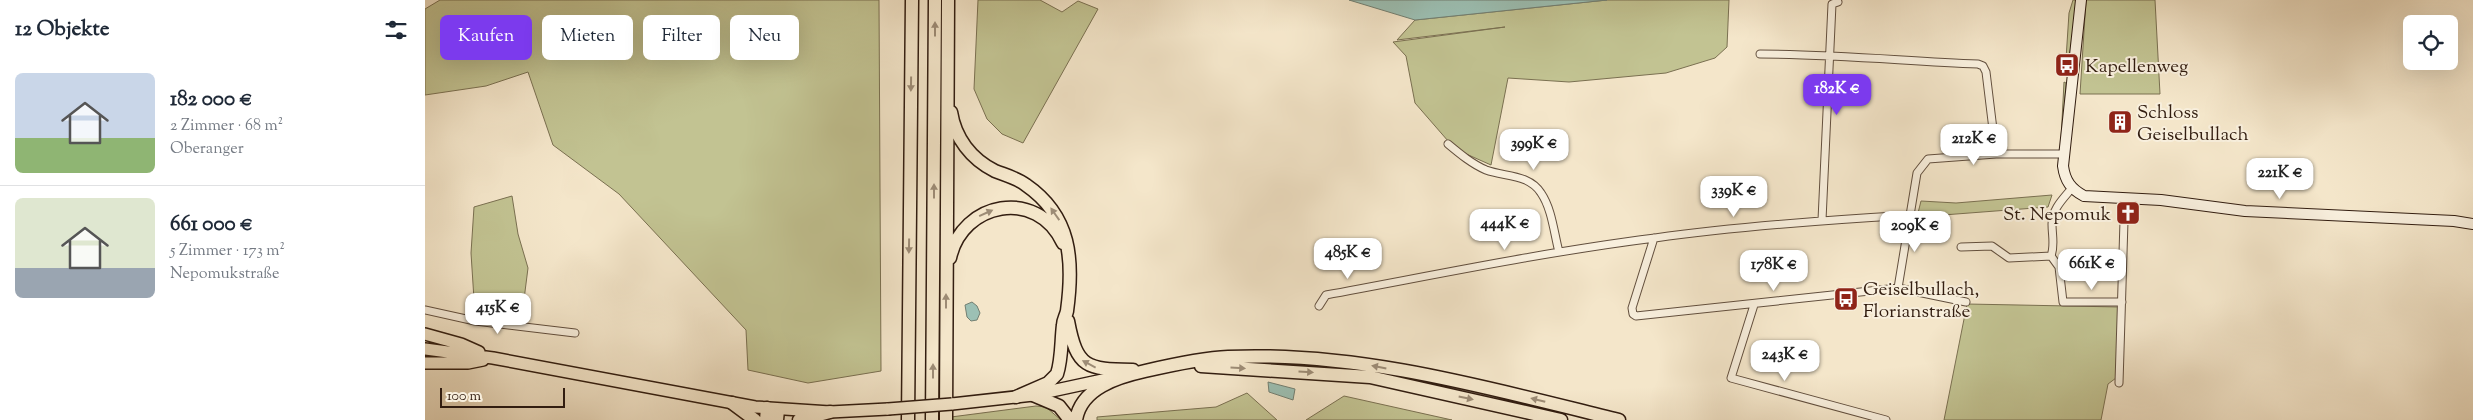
<!DOCTYPE html>
<html lang="de">
<meta charset="utf-8">
<style>
body{margin:0;font-family:"Sorts Mill Goudy",serif;background:#f6f6f7;color:#1f2937;height:100vh;display:flex;flex-direction:column;font-size:19px;white-space:nowrap}
*{box-sizing:border-box;margin:0}
p{font-size:16px;color:#747a83}
.icon{flex:none;width:28px;height:28px;fill:none;stroke:currentColor;stroke-width:2;stroke-linecap:round;stroke-linejoin:round}
.map{position:relative;flex:1;overflow:hidden}
.drawer{display:flex;flex-direction:column;background:#fff;width:425px}
.drawer>*{flex:none}
.banner{position:absolute;left:15px;top:15px;width:475px;height:45px;display:flex;gap:10px}
.buttons{position:absolute;left:1978px;top:15px;display:grid;gap:10px}
.buttons a{display:grid;place-items:center;width:55px;height:55px;border-radius:8px;background:#fff;box-shadow:0 5px 20px #0002;font-size:25px}
.scale{position:absolute;left:15px;bottom:12px;width:125px;box-sizing:border-box;padding-left:5px;border:2px solid #321d10;border-top:0;font-size:14px;line-height:18px;white-space:nowrap;color:#321d10;-webkit-text-stroke:4px #f8efdd;paint-order:stroke}
.price{position:absolute;translate:-50% -42px;padding:0 11px;border-radius:10px;background:#fff;color:#222;font-size:16px;line-height:32px;filter:drop-shadow(0 1px 2px #0008)}
.price::after{content:'';position:absolute;left:50%;top:30px;width:15px;height:11px;margin-left:-8px;background:inherit;clip-path:polygon(0 0,100% 0,50% 100%)}
.price.selected{background:#7c3aed;color:#fff}
ul{padding:0;list-style:none}
li{display:flex;align-items:center;gap:15px;height:125px;padding:0 15px}
li+li{border-top:1px solid #e0e1e3}
li span{display:grid;place-items:center;flex:none;width:140px;height:100px;border-radius:8px;color:#555}
li>.icon{margin-inline-start:auto}
span .icon{width:60px;height:60px;fill:#fffc;stroke-width:1}
li b{font-size:21px}
h2{display:flex;justify-content:space-between;align-items:center;height:60px;padding:0 15px;font-size:21px}
.pill{padding:0 18px;border-radius:8px;background:#fff;box-shadow:0 5px 20px #0002;font-size:18px;line-height:45px}
.pill.selected{background:#7c3aed;color:#fff}
main{display:flex;flex:1;min-height:0}
.map>svg:first-child{display:block}
</style>
<main>
<section class="drawer">
<h2>12 Objekte<svg class="icon" aria-label="filters" viewBox="0 0 24 24"><path d="M4 7h16M4 17h16"/><circle cx="9" cy="7" r="2"/><circle cx="15" cy="17" r="2"/></svg></h2>
<ul>
<li><span style="background:linear-gradient(#c9d6e8 65%,#8fb573 0)"><svg class="icon" aria-label="home" viewBox="0 0 24 24"><path d="M3 11l9-7 9 7M6 9v11h12V9"/></svg></span><div><b>182 000 €</b><p>2 Zimmer · 68 m²</p><p>Oberanger</p></div></li>
<li><span style="background:linear-gradient(#dfe7d0 70%,#9aa5b1 0)"><svg class="icon" aria-label="home" viewBox="0 0 24 24"><path d="M3 11l9-7 9 7M6 9v11h12V9"/></svg></span><div><b>661 000 €</b><p>5 Zimmer · 173 m²</p><p>Nepomukstraße</p></div></li>
</ul>
</section>
<div class="map">
<svg width="2048" height="420" viewBox="0 0 2048 420">
<rect width="100%" height="100%" fill="#f4e6ca"/>
<filter id="stains"><feTurbulence type="fractalNoise" baseFrequency=".004" numOctaves="4"/><feColorMatrix values="0 0 0 0 .2 0 0 0 0 .09 0 0 0 0 .02 0 0 0 .5 -.17"/></filter>
<radialGradient id="worn" r=".72"><stop offset=".6" stop-color="#630" stop-opacity="0"/><stop offset="1" stop-color="#630" stop-opacity=".3"/></radialGradient>
<path fill="#c2c392" stroke="#7a7051" d="M 15,0 L 454,0 L 456,371 L 383,383 L 323,370 L 321,330 L 194,194 L 128,145 L 103,72 L 61,86 L 0,95 L 0,9 Z
M 553,0 L 615,0 L 637,12 L 653,1 L 673,9 L 598,143 L 577,134 L 562,119 L 549,89 Z
M 1182,0 L 1304,0 L 1302,47 L 1290,58 L 1241,73 L 1144,82 L 1083,78 L 1066,165 L 1030,149 L 990,103 L 981,56 L 968,42 L 1080,27 L 972,40 L 990,20 Z
M 1648,0 L 1652,0 L 1644,60 L 1641,59 L 1644,13 Z
M 1661,0 L 1730,0 L 1735,94 L 1655,94 Z
M 1639,82 L 1641,83 L 1637,140 L 1636,140 Z
M 1627,195 L 1623,207 L 1492,217 L 1496,201 L 1531,203 Z
M 87,196 L 93,234 L 103,268 L 96,323 L 50,315 L 46,253 L 49,207 Z
M 1542,304 L 1694,307 L 1691,378 L 1683,384 L 1676,420 L 1519,420 Z
M 822,393 L 852,420 L 672,420 L 672,417 L 791,407 Z
M 919,396 L 1027,420 L 881,420 Z
M 611,406 L 621,407 L 636,420 L 526,420 L 526,417 Z"/>
<path fill="#9cc0b4" stroke="#727f72" d="M 924,0 L 1182,0 L 990,20 Z
M 547,302 L 552,306 L 555,313 L 552,320 L 546,321 L 542,317 L 540,305 Z
M 843,382 L 870,389 L 868,400 L 844,392 Z"/>
<g fill="none" stroke-linecap="round" stroke-linejoin="round">
<defs>
<path id="street" d="M 1335,54 C 1408,54 1480,61 1553,64 L 1558,66 L 1561,72 L 1571,154
M 1023,144 C 1035,154 1047,164 1061,170 C 1080,177 1104,174 1116,193 C 1127,209 1129,233 1134,252
M 1647,188 C 1638,199 1627,209 1627,224 C 1627,236 1630,245 1626,256 L 1634,267 L 1638,302 L 1697,302
M 1397,220 L 1407,4 L 1413,2
M 1229,238 L 1207,308 L 1208,314 L 1211,316 L 1473,288 L 1541,302
M 1536,247 L 1567,246 L 1584,258 L 1626,256
M 1473,288 L 1492,173 L 1503,159 L 1571,154 L 1640,154
M 1329,305 L 1306,378 L 1461,420
M 894,306 L 901,295 C 1010,275 1119,252 1230,238 C 1315,226 1401,220 1487,215
M 0,310 L 50,321 L 150,333
M 1694,383 L 1699,221"/>
<path id="secondary" d="M 1656,0 L 1638,166 C 1640,181 1646,189 1659,196 L 1736,200 L 1820,211 L 2029,221 L 2048,224"/>
<path id="primary" d="M 0,334 L 36,344 L 54,352
M 0,349 L 68,358 L 330,407 L 405,412 L 463,409
M 0,363 L 43,363 L 58,360
M 527,404 L 608,395 L 687,378"/>
<path id="highway" d="M 526,112 C 530,138 546,159 570,171 C 580,175 592,178 601,185 C 646,216 649,260 642,311 C 641,316 638,320 638,325 C 636,341 637,359 632,374 L 623,383 L 591,397
M 525,258 C 537,202 612,187 638,243
M 643,321 C 652,369 662,369 708,370
M 776,366 L 945,377 L 1136,420
M 608,395 L 634,406 L 645,420
M 307,403 L 330,420
M 341,420 L 342,408
M 352,420 L 353,410
M 374,420 L 405,412
M 483,420 L 487,0
M 507,420 L 510,0
M 521,420 L 523,0
M 651,420 C 656,388 693,377 720,371 C 746,365 777,358 803,357 C 935,351 1067,389 1194,420"/>
</defs>
<use href="#street" stroke="#624f3e" stroke-width="9"/>
<use href="#secondary" stroke="#321d10" stroke-width="12"/>
<use href="#primary" stroke="#321d10" stroke-width="14"/>
<use href="#highway" stroke="#321d10" stroke-width="15"/>
<use href="#street" stroke="#f8efdd" stroke-width="7"/>
<use href="#secondary" stroke="#f8efdd" stroke-width="10"/>
<use href="#primary" stroke="#f4e6ca" stroke-width="11"/>
<use href="#highway" stroke="#f4e6ca" stroke-width="12"/>
<defs>
<path id="primary-bridge" d="M 463,409 L 527,404"/>
</defs>
<use href="#primary-bridge" stroke="#321d10" stroke-width="14" stroke-linecap="butt"/>
<use href="#primary-bridge" stroke="#f4e6ca" stroke-width="11"/>
</g>
<defs><path id="oneway-solid" d="M-6-.8H1V-3.2L6.5 0L1 3.2V.8H-6Z" transform="scale(1.25)"/></defs>
<g fill="#9d8c76">
<use href="#oneway-solid" transform="translate(510 29) rotate(-90)"/>
<use href="#oneway-solid" transform="translate(486 84) rotate(91)"/>
<use href="#oneway-solid" transform="translate(509 191) rotate(-90)"/>
<use href="#oneway-solid" transform="translate(561 213) rotate(-24)"/>
<use href="#oneway-solid" transform="translate(630 214) rotate(-125)"/>
<use href="#oneway-solid" transform="translate(484 246) rotate(91)"/>
<use href="#oneway-solid" transform="translate(521 301) rotate(-90)"/>
<use href="#oneway-solid" transform="translate(664 364) rotate(-152)"/>
<use href="#oneway-solid" transform="translate(954 367) rotate(-169)"/>
<use href="#oneway-solid" transform="translate(813 368) rotate(3)"/>
<use href="#oneway-solid" transform="translate(508 371) rotate(-90)"/>
<use href="#oneway-solid" transform="translate(881 372) rotate(3)"/>
<use href="#oneway-solid" transform="translate(1041 398) rotate(12)"/>
<use href="#oneway-solid" transform="translate(1113 400) rotate(-166)"/>
</g>
<defs>
<symbol id="bus-square" viewBox="-11 -11 22 22"><rect x="-9" y="-9" width="18" height="18" rx="4" fill="#8f2418" stroke="#f8efdd"/><path d="M-5-6H5V4H4V6H2V4H-2V6H-4V4H-5ZM-3.5-4V0h7V-4ZM-3.5 1.2v1.5H-2V1.2ZM2 1.2v1.5H3.5V1.2Z" fill="#fff"/></symbol>
<symbol id="building-square" viewBox="-11 -11 22 22"><rect x="-9" y="-9" width="18" height="18" rx="4" fill="#8f2418" stroke="#f8efdd"/><path d="M-4-6H4V6H1V3H-1V6H-4ZM-2.5-4.3h1.7v1.8h-1.7ZM.8-4.3h1.7v1.8H.8ZM-2.5-1h1.7V.8h-1.7ZM.8-1h1.7V.8H.8Z" fill="#fff"/></symbol>
<symbol id="church-square" viewBox="-11 -11 22 22"><rect x="-9" y="-9" width="18" height="18" rx="4" fill="#8f2418" stroke="#f8efdd"/><path d="M-1.2-6h2.4v3.5h3.3v2.4h-3.3V6h-2.4V-.1h-3.3v-2.4h3.3Z" fill="#fff"/></symbol>
</defs>
<g fill-rule="evenodd">
<use href="#bus-square" x="1628" y="51" width="28" height="28"/>
<use href="#building-square" x="1681" y="108" width="28" height="28"/>
<use href="#church-square" x="1689" y="199" width="28" height="28"/>
<use href="#bus-square" x="1407" y="285" width="28" height="28"/>
</g>
<g text-anchor="middle" stroke-width="4" stroke-linejoin="round" paint-order="stroke">
<g font-size="19" fill="#321d10" stroke="#f8efdd" text-anchor="start">
<text x="1660" y="72">Kapellenweg</text>
<text x="1712" y="118">Schloss<tspan x="1712" dy="22">Geiselbullach</tspan></text>
<text x="1686" y="220" text-anchor="end">St. Nepomuk</text>
<text x="1438" y="295">Geiselbullach,<tspan x="1438" dy="22">Florianstraße</tspan></text>
</g>
</g>
<rect width="100%" height="100%" filter="url(#stains)"/>
<rect width="100%" height="100%" fill="url(#worn)"/>
</svg>
<div class="buttons">
<a><svg class="icon" aria-label="locate" viewBox="0 0 24 24"><circle cx="12" cy="12" r="6"/><path d="M12 2v4M12 18v4M2 12h4M18 12h4"/></svg></a>
</div>
<div class="scale">100 m</div>
<b class="price selected" style="left:1412px;top:116px">182K €</b>
<b class="price" style="left:1549px;top:166px">212K €</b>
<b class="price" style="left:1109px;top:171px">399K €</b>
<b class="price" style="left:1855px;top:200px">221K €</b>
<b class="price" style="left:1309px;top:218px">339K €</b>
<b class="price" style="left:1080px;top:251px">444K €</b>
<b class="price" style="left:1490px;top:253px">209K €</b>
<b class="price" style="left:923px;top:280px">485K €</b>
<b class="price" style="left:1667px;top:291px">661K €</b>
<b class="price" style="left:1349px;top:292px">178K €</b>
<b class="price" style="left:73px;top:335px">415K €</b>
<b class="price" style="left:1360px;top:382px">243K €</b>
<div class="banner">
<a class="pill selected">Kaufen</a>
<a class="pill">Mieten</a>
<a class="pill">Filter</a>
<a class="pill">Neu</a>
</div>
</div>
</main>
